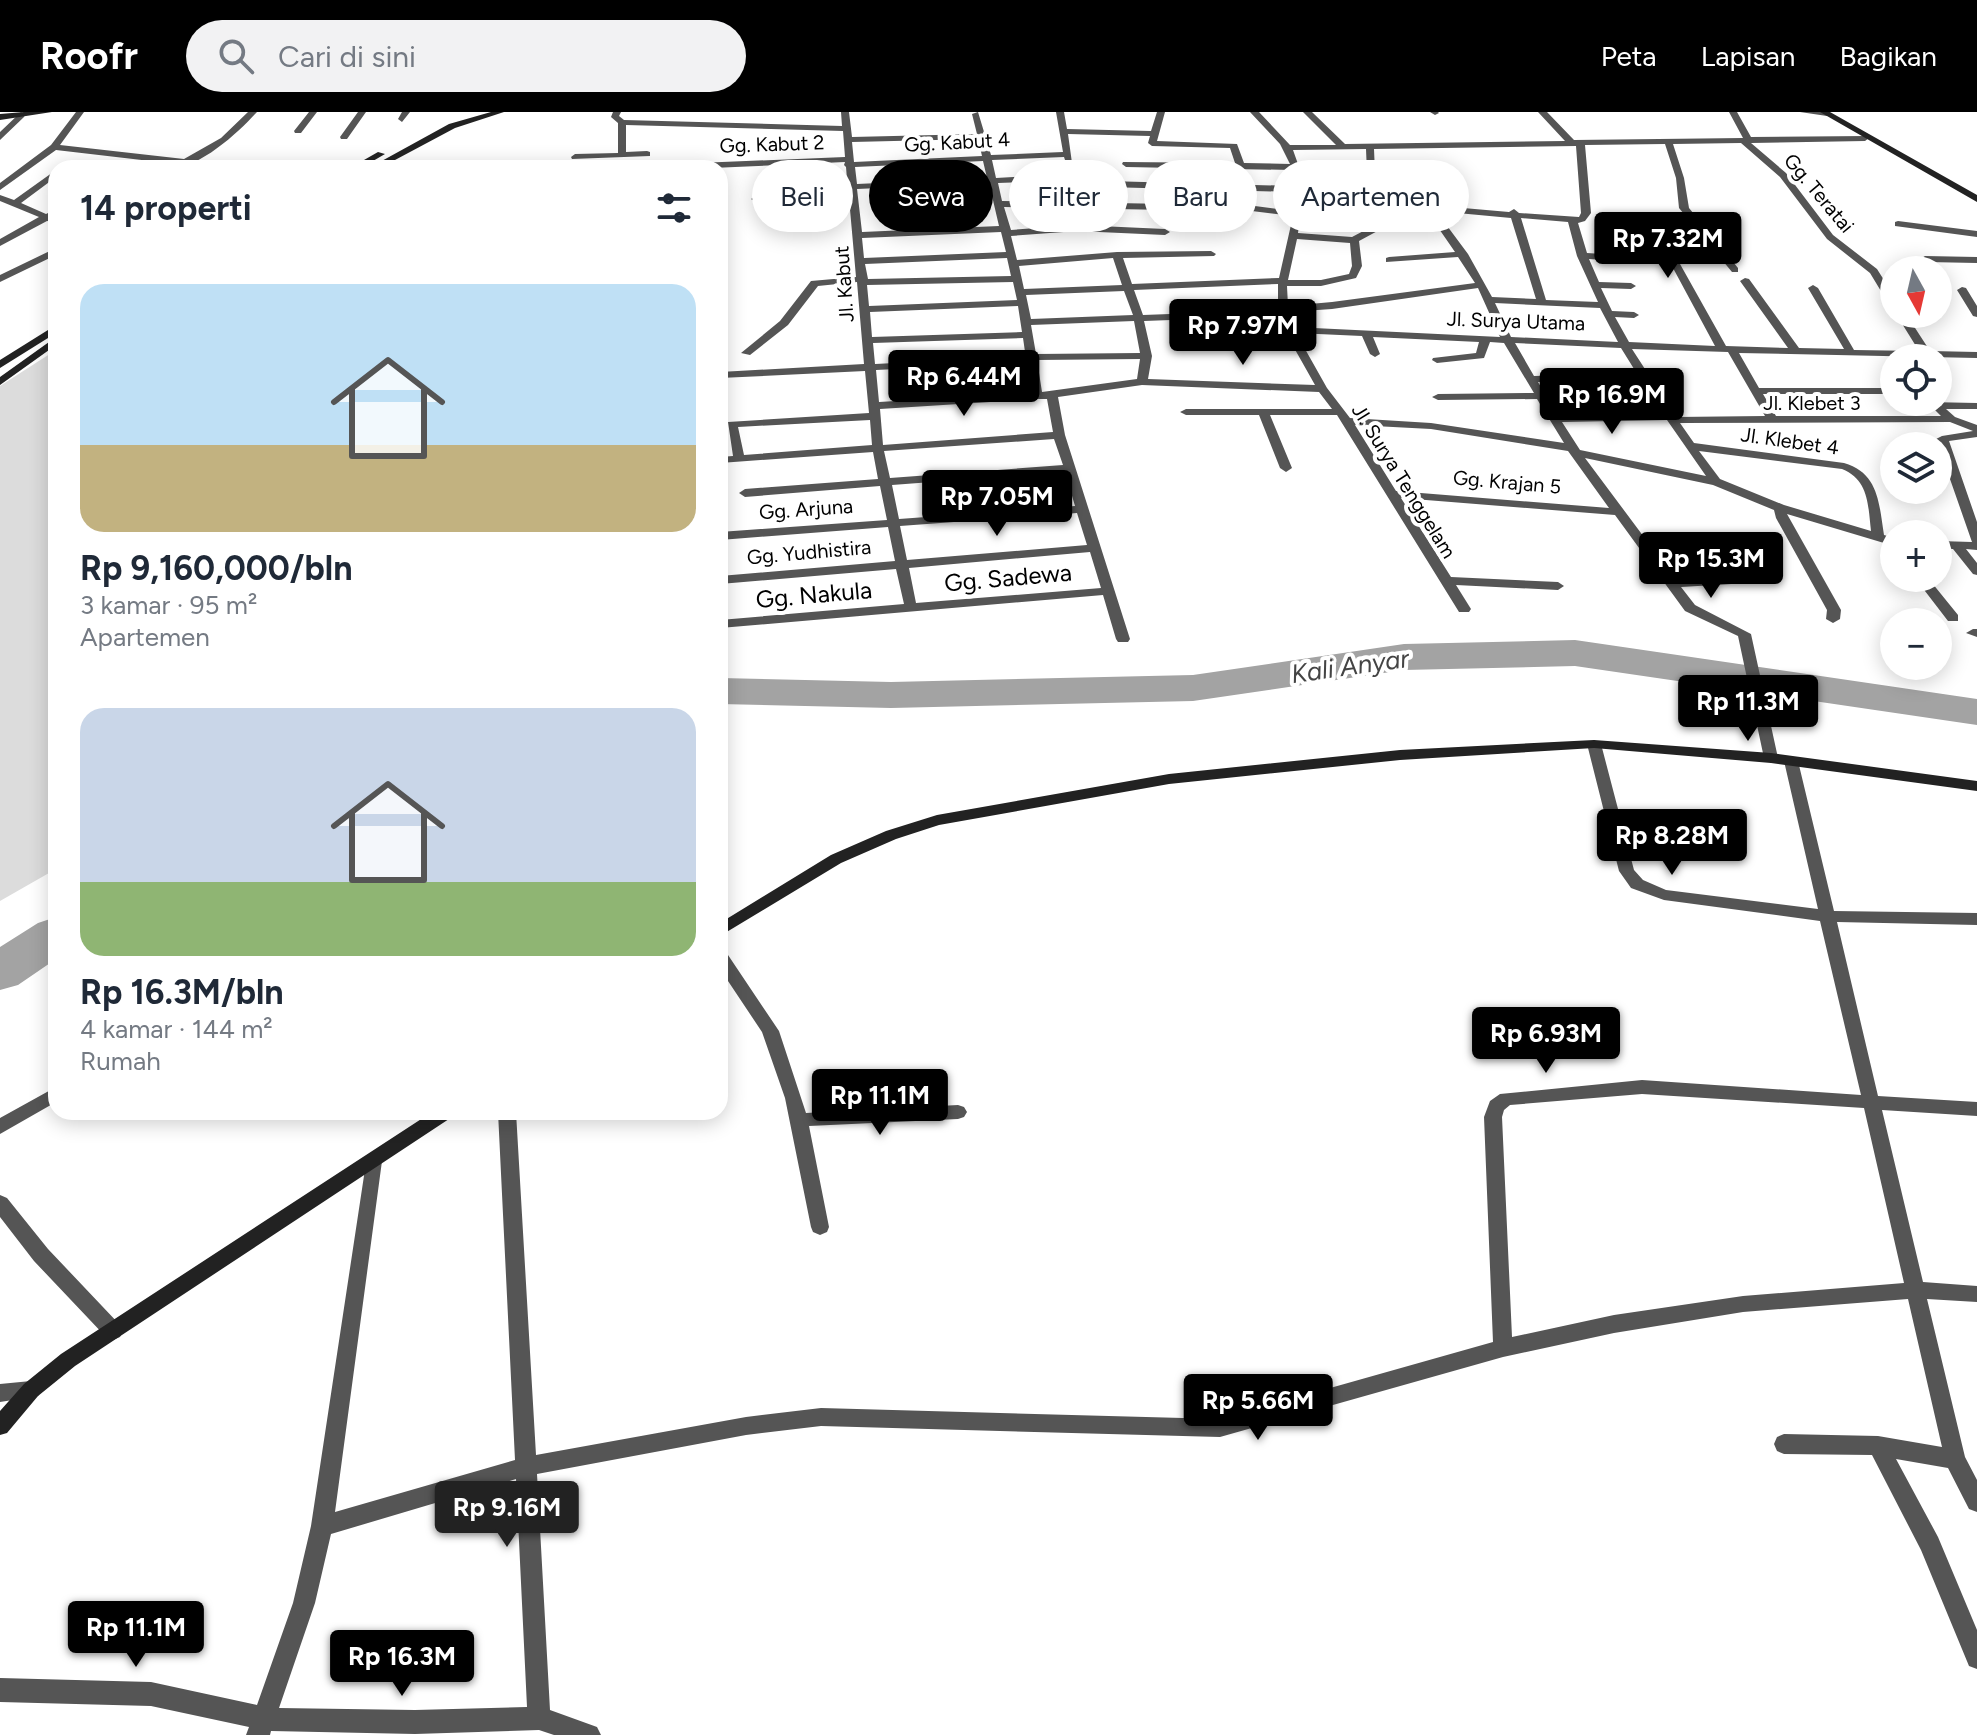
<!DOCTYPE html>
<html lang="id">
<meta charset="utf-8">
<style>
body{margin:0;font-family:Figtree,sans-serif;background:#f2f2f3;color:#1f2937;height:100vh;display:flex;flex-direction:column;font-size:30px;white-space:nowrap}
*{box-sizing:border-box;margin:0}
p{font-size:26px;color:#747a83}
.icon{flex:none;width:44px;height:44px;fill:none;stroke:currentColor;stroke-width:2;stroke-linecap:round;stroke-linejoin:round}
.map{position:relative;flex:1;overflow:hidden}
.panel{position:absolute;left:48px;top:48px;width:680px;height:960px;display:flex;flex-direction:column;background:#fff;border-radius:24px;box-shadow:0 4px 20px #0003}
.panel>*{flex:none}
.hud{position:absolute;left:752px;top:48px;width:760px;height:72px;display:flex;gap:16px}
.needle{width:52px;rotate:172deg}
.tools{position:absolute;left:1880px;top:144px;display:grid;gap:16px}
.tools a{display:grid;place-items:center;width:72px;height:72px;border-radius:50%;background:#fff;box-shadow:0 4px 20px #0003;font-size:40px}
.price{position:absolute;translate:-50% -68px;padding:0 18px;border-radius:8px;background:#000;color:#fff;font-size:26px;line-height:52px;filter:drop-shadow(0 2px 4px #0008)}
.price::after{content:'';position:absolute;left:50%;top:48px;width:24px;height:18px;margin-left:-12px;background:inherit;clip-path:polygon(0 0,100% 0,50% 100%)}
.price.active{background:#222;color:#fff}
ul{padding:0;list-style:none}
li{display:grid;align-content:center;gap:16px;height:424px;padding:0 32px}
li span{display:grid;place-items:center;height:248px;border-radius:24px;color:#555}
li>.icon{margin-inline-start:auto}
span .icon{width:144px;height:144px;fill:#fffc;stroke-width:1}
li b{font-size:34px}
h2{display:flex;justify-content:space-between;align-items:center;height:96px;padding:0 32px;font-size:34px}
.tag{padding:0 28px;border-radius:36px;background:#fff;box-shadow:0 4px 20px #0003;font-size:28px;line-height:72px}
.tag.active{background:#000;color:#fff}
header{display:flex;align-items:center;gap:48px;box-sizing:border-box;height:112px;padding:0 40px;background:#000;color:#fff}
header strong{font-size:38px}
nav{display:flex;gap:44px;margin-inline-start:auto;font-size:28px}
.search{width:560px;height:72px;background:#f2f2f3;display:flex;align-items:center;gap:20px;box-sizing:border-box;padding:0 28px;border-radius:44px;color:#747a83;font-size:30px}
.map>svg:first-child{display:block}
</style>
<header>
<strong>Roofr</strong>
<div class="search"><svg class="icon" aria-label="search" viewBox="0 0 24 24"><circle cx="10" cy="10" r="6"/><path d="M15 15l6 6"/></svg>Cari di sini</div>
<nav><a>Peta</a><a>Lapisan</a><a>Bagikan</a></nav>
</header>
<div class="map">
<svg width="1977" height="1623" viewBox="0 0 1977 1623">
<rect width="100%" height="100%" fill="#fff"/>
<path fill="#dcdcdc" d="M 56,238 L 56,757 L 0,789 L 0,274 Z"/>
<g fill="none" stroke-linecap="round" stroke-linejoin="round">
<path fill="#a3a3a3" fill-rule="evenodd" d="M 1575,528 L 1977,587 L 1977,613 L 1575,554 L 1404,558 L 1193,589 L 891,596 L 720,592 L 720,566 L 891,570 L 1193,563 L 1404,532 Z
M 56,805 L 56,847 L 18,873 L 0,878 L 0,835 L 38,811 Z"/>
<path fill="#555" fill-rule="evenodd" d="M 21,0 L 25,3 L 24,5 L 0,28 L 0,20 Z
M 76,0 L 84,0 L 60,33 L 184,47 L 221,26 L 248,0 L 257,0 C 238,21 200,56 171,56 L 176,52 L 56,38 L 0,78 L 0,71 L 51,33 Z
M 309,0 L 317,0 L 301,21 L 295,21 L 294,19 Z
M 358,0 L 366,0 L 347,27 L 341,27 L 340,25 Z
M 402,0 L 410,0 L 402,10 L 398,7 Z
M 613,0 L 621,0 L 619,4 L 624,8 L 842,14 L 841,0 L 849,0 L 852,25 L 977,22 L 972,2 L 978,0 L 991,43 L 1063,40 L 1056,0 L 1064,0 L 1067,17 L 1151,19 L 1157,0 L 1165,0 L 1157,29 L 1237,32 L 1244,51 L 1290,52 L 1280,32 L 1250,0 L 1259,0 L 1290,33 L 1336,33 L 1303,0 L 1312,0 L 1345,32 L 1565,29 L 1538,0 L 1547,0 L 1574,28 L 1743,26 L 1729,0 L 1737,0 L 1751,25 L 1868,24 L 1869,26 L 1865,29 L 1751,31 L 1786,61 L 1833,123 L 1877,157 L 1894,184 L 1894,195 L 1890,194 L 1870,161 L 1827,127 L 1780,65 L 1741,31 L 1673,32 L 1684,66 L 1689,96 L 1738,156 L 1738,160 L 1732,160 L 1679,96 L 1676,66 L 1665,32 L 1585,33 L 1591,101 L 1585,109 L 1578,111 L 1587,141 L 1663,146 L 1680,152 L 1726,234 L 1788,236 L 1740,169 L 1745,166 L 1749,167 L 1799,236 L 1844,237 L 1808,176 L 1813,173 L 1818,176 L 1854,238 L 1919,239 L 1896,202 L 1906,202 L 1930,239 L 1977,240 L 1977,246 L 1739,241 L 1759,276 L 1894,276 L 1894,282 L 1763,282 L 1776,304 L 1941,304 L 1927,290 L 1977,291 L 1977,297 L 1946,297 L 1955,305 L 1977,313 L 1977,325 L 1949,329 L 1977,410 L 1977,438 L 1966,437 L 1977,451 L 1977,463 L 1973,462 L 1953,437 L 1938,437 L 1938,429 L 1972,430 L 1936,327 L 1942,324 L 1973,319 L 1950,310 L 1680,311 L 1694,331 L 1844,351 C 1879,361 1879,392 1884,423 L 1894,426 L 1894,434 L 1787,402 L 1841,498 L 1840,507 L 1833,511 L 1826,507 L 1827,498 L 1776,406 L 1774,398 L 1713,373 L 1585,346 L 1676,468 L 1748,463 L 1754,467 L 1748,471 L 1681,475 L 1695,493 L 1751,522 L 1778,646 L 1771,651 L 1764,646 L 1738,524 L 1685,499 L 1615,403 L 1401,386 L 1451,465 L 1558,470 L 1564,474 L 1558,478 L 1456,473 L 1471,497 L 1469,500 L 1459,500 L 1337,303 L 1270,303 L 1292,356 L 1286,360 L 1280,356 L 1259,303 L 1186,303 L 1180,300 L 1186,297 L 1332,297 L 1319,280 L 1142,273 L 1058,285 L 1065,323 L 1130,527 L 1128,530 L 1118,530 L 1116,527 L 1103,483 L 720,516 L 720,508 L 904,492 L 896,457 L 720,472 L 720,464 L 895,449 L 888,415 L 720,428 L 720,420 L 887,408 L 880,374 L 745,385 L 739,381 L 745,377 L 878,367 L 873,340 L 720,351 L 720,345 L 733,344 L 728,310 L 869,301 L 865,259 L 720,266 L 720,260 L 864,252 L 857,170 L 818,174 L 788,213 L 750,243 L 741,241 L 780,209 L 811,169 L 856,165 L 849,86 L 756,90 L 751,87 L 756,84 L 848,80 L 846,55 L 844,53 L 845,50 L 712,56 L 694,54 L 698,51 L 845,45 L 843,19 L 626,13 L 626,40 L 647,39 L 650,40 L 650,44 L 572,47 L 571,45 L 575,42 L 618,41 L 618,11 L 611,5 ZM 1068,22 L 1150,24 L 1148,31 L 1152,34 L 1230,36 L 1235,51 L 1123,50 L 1122,52 L 1126,55 L 1292,58 L 1295,74 L 1070,68 L 1066,71 L 1070,74 L 1295,80 L 1293,99 L 1171,83 L 1166,86 L 1171,89 L 1293,104 L 1279,166 L 1132,172 L 1123,146 L 1214,144 L 1216,142 L 1211,139 L 1117,140 L 1017,148 L 1011,124 L 1077,119 L 1165,123 L 1170,120 L 1165,117 L 1077,113 L 1011,118 L 1004,95 L 1170,98 L 1175,95 L 1170,92 L 1002,89 L 998,71 L 1070,68 L 1074,65 L 1070,62 L 996,66 L 992,48 L 1064,45 L 1066,51 L 1072,51 ZM 978,27 L 982,44 L 854,50 L 852,30 ZM 1576,34 L 1581,101 L 1579,105 L 1519,101 L 1514,97 L 1509,100 L 1429,93 L 1371,78 L 1375,61 L 1374,37 ZM 1366,37 L 1367,61 L 1362,76 L 1304,69 L 1293,38 ZM 983,49 L 987,66 L 857,72 L 855,55 ZM 989,71 L 999,114 L 862,120 L 857,77 ZM 1304,74 L 1366,82 L 1411,94 L 1352,125 L 1298,121 ZM 1420,96 L 1426,98 L 1455,140 L 1389,145 L 1386,146 L 1386,150 L 1458,145 L 1475,171 L 1332,190 L 1288,194 L 1287,174 L 1321,174 L 1356,166 L 1362,154 L 1359,129 ZM 1436,99 L 1511,106 L 1536,187 L 1492,185 L 1468,142 ZM 1521,106 L 1568,110 L 1577,144 L 1598,190 L 1546,188 ZM 1001,120 L 1006,140 L 864,146 L 862,126 ZM 1297,127 L 1350,131 L 1352,154 L 1349,162 L 1321,168 L 1288,168 ZM 1007,146 L 1011,164 L 868,167 L 865,152 ZM 1113,146 L 1122,173 L 1024,177 L 1019,154 ZM 1589,147 L 1662,152 L 1673,156 L 1715,234 L 1629,230 L 1615,205 L 1634,206 L 1639,203 L 1634,200 L 1612,199 L 1601,176 L 1631,177 L 1636,174 L 1631,171 L 1599,170 ZM 1013,170 L 1017,188 L 869,194 L 867,173 ZM 1278,172 L 1278,198 L 1143,203 L 1134,178 ZM 1478,176 L 1500,225 L 1293,215 L 1289,200 L 1332,197 ZM 1124,179 L 1133,203 L 1031,207 L 1026,183 ZM 1495,191 L 1600,196 L 1618,230 L 1511,225 ZM 1018,194 L 1022,220 L 872,225 L 870,200 ZM 1280,204 L 1284,218 L 1315,273 L 1148,267 L 1152,244 L 1144,209 ZM 1134,209 L 1140,241 L 1036,242 L 1031,213 ZM 1296,221 L 1362,224 L 1370,242 L 1375,245 L 1380,242 L 1373,225 L 1479,230 L 1476,241 L 1433,246 L 1432,248 L 1437,251 L 1484,246 L 1490,230 L 1504,231 L 1534,281 L 1438,282 L 1432,285 L 1438,288 L 1537,287 L 1564,331 L 1431,311 L 1350,306 L 1327,276 ZM 1023,226 L 1031,281 L 879,290 L 876,258 L 976,253 L 981,250 L 976,247 L 875,252 L 873,231 ZM 1515,231 L 1621,236 L 1662,302 L 1558,304 L 1538,270 L 1618,268 L 1623,265 L 1618,262 L 1534,264 ZM 1632,237 L 1728,240 L 1765,304 L 1676,305 ZM 1140,247 L 1137,267 L 1042,280 L 1037,248 ZM 1037,287 L 1047,287 L 1053,320 L 883,333 L 880,297 ZM 870,308 L 872,333 L 744,343 L 738,315 ZM 1667,308 L 1706,364 L 1580,338 L 1562,310 ZM 1355,313 L 1431,317 L 1568,339 L 1609,396 L 1396,379 ZM 1054,327 L 1063,353 L 890,366 L 884,339 ZM 1699,339 L 1842,357 C 1869,368 1868,393 1871,419 L 1784,393 L 1720,367 ZM 1065,360 L 1075,394 L 899,407 L 892,373 ZM 1077,401 L 1087,433 L 907,448 L 900,414 ZM 1090,440 L 1101,476 L 916,491 L 909,456 Z
M 1430,0 L 1438,0 L 1439,1 L 1435,3 Z
M 1800,0 L 1829,0 L 1831,2 L 1827,4 Z
M 56,58 L 56,65 L 21,91 L 46,102 L 56,97 L 56,110 L 47,109 L 0,134 L 0,127 L 39,105 L 0,89 L 0,83 L 14,88 Z
M 1168,103 L 1227,111 L 1232,114 L 1227,117 L 1165,108 L 1163,106 Z
M 1898,109 L 1977,119 L 1977,125 L 1895,114 L 1895,110 Z
M 56,136 L 56,143 L 0,170 L 0,163 Z
M 1925,144 L 1977,145 L 1977,151 L 1927,150 L 1918,156 L 1912,156 L 1912,152 Z
M 1962,175 L 1966,176 L 1977,194 L 1977,205 L 1973,204 L 1957,178 Z
M 1915,466 L 1928,466 L 1958,503 L 1958,509 L 1948,509 Z
M 1973,517 L 1977,517 L 1977,525 L 1966,521 Z
M 1594,628 L 1601,632 L 1634,758 L 1643,768 L 1666,778 L 1818,797 L 1784,649 L 1791,644 L 1798,649 L 1834,799 L 1977,801 L 1977,813 L 1837,810 L 1878,984 L 1977,990 L 1977,1004 L 1882,998 L 1923,1170 L 1977,1174 L 1977,1190 L 1927,1187 L 1965,1345 L 1977,1368 L 1977,1400 L 1969,1397 L 1948,1356 L 1896,1347 L 1938,1425 L 1977,1518 L 1977,1557 L 1969,1554 L 1921,1438 L 1872,1343 L 1784,1342 L 1777,1339 L 1774,1332 L 1777,1325 L 1784,1322 L 1878,1324 L 1942,1335 L 1908,1187 L 1743,1200 L 1614,1221 L 1503,1245 L 1220,1325 L 821,1314 L 746,1323 L 537,1362 L 550,1598 L 597,1615 L 601,1623 L 554,1623 L 539,1618 L 415,1622 L 271,1619 L 270,1623 L 246,1623 L 249,1615 L 151,1594 L 0,1590 L 0,1566 L 151,1570 L 257,1593 L 293,1491 L 311,1414 L 367,1044 L 373,1042 L 379,1044 L 382,1049 L 335,1400 L 515,1348 L 498,1000 L 516,1000 L 536,1343 L 746,1305 L 821,1296 L 1220,1307 L 1493,1230 L 1484,1005 L 1490,989 L 1500,982 L 1642,968 L 1861,983 L 1820,809 L 1664,788 L 1631,776 L 1619,759 L 1587,632 ZM 1642,982 L 1864,996 L 1904,1171 L 1743,1184 L 1614,1203 L 1512,1225 L 1502,1005 L 1504,998 L 1510,993 ZM 516,1367 L 527,1595 L 415,1598 L 279,1596 L 315,1491 L 331,1422 Z
M 720,838 L 726,840 L 779,919 L 806,1001 L 958,993 L 964,995 L 967,1000 L 964,1005 L 958,1007 L 809,1014 L 829,1115 L 827,1120 L 820,1123 L 813,1120 L 811,1115 L 785,986 L 762,920 L 720,857 Z
M 56,975 L 56,990 L 0,1022 L 0,1006 Z
M 0,1083 L 7,1086 L 48,1137 L 120,1213 L 123,1219 L 120,1225 L 113,1228 L 106,1225 L 34,1149 L 0,1105 Z
M 31,1269 L 38,1272 L 41,1278 L 38,1284 L 0,1290 L 0,1272 Z"/>
<path fill="#222" fill-rule="evenodd" d="M 24,0 L 52,0 L 0,8 L 0,2 Z
M 491,0 L 504,0 L 455,16 L 380,56 L 369,56 L 449,12 Z
M 1820,0 L 1830,0 L 1977,83 L 1977,90 Z
M 378,40 L 385,42 L 361,56 L 350,56 Z
M 56,213 L 56,221 L 0,256 L 0,248 Z
M 56,225 L 56,233 L 0,273 L 0,265 Z
M 1594,628 L 1771,641 L 1977,669 L 1977,679 L 1771,651 L 1594,636 L 1400,648 L 1169,672 L 939,713 L 896,727 L 841,751 L 720,824 L 720,811 L 831,743 L 886,719 L 937,703 L 1169,662 L 1400,638 Z
M 432,1000 L 455,1000 L 452,1005 L 75,1254 L 38,1284 L 7,1321 L 0,1323 L 0,1299 L 24,1272 L 61,1242 Z"/>
</g>
<g text-anchor="middle" stroke-width="8" stroke-linejoin="round" paint-order="stroke">
<g font-size="20" fill="#000" stroke="#fff">
<text transform="translate(957 30) rotate(-3)" y="7">Gg. Kabut 4</text>
<text transform="translate(772 32) rotate(-2)" y="7">Gg. Kabut 2</text>
<text transform="translate(1819 81) rotate(50)" y="7">Gg. Teratai</text>
<text transform="translate(844 172) rotate(-94)" y="7">Jl. Kabut</text>
<text transform="translate(1516 209) rotate(2)" y="7">Jl. Surya Utama</text>
<text x="1812" y="298">Jl. Klebet 3</text>
<text transform="translate(1790 329) rotate(8)" y="7">Jl. Klebet 4</text>
<text transform="translate(1404 369) rotate(58)" y="7">Jl. Surya Tenggelam</text>
<text transform="translate(1507 370) rotate(5)" y="7">Gg. Krajan 5</text>
<text transform="translate(806 397) rotate(-4)" y="7">Gg. Arjuna</text>
<text transform="translate(809 440) rotate(-5)" y="7">Gg. Yudhistira</text>
</g>
<g font-size="24" fill="#000" stroke="#fff">
<text transform="translate(1008 466) rotate(-5)" y="8">Gg. Sadewa</text>
<text transform="translate(814 483) rotate(-5)" y="8">Gg. Nakula</text>
</g>
<g font-size="26" font-style="italic" fill="#444" stroke="#fff">
<text transform="translate(1350 554) rotate(-8)" y="9">Kali Anyar</text>
</g>
</g>
</svg>
<div class="tools">
<a><svg class="needle" viewBox="-14 -14 28 28"><path d="M0-13l5 13h-10z" fill="#e53935"/><path d="M0 13l5-13h-10z" fill="#747a83"/></svg></a>
<a><svg class="icon" aria-label="locate" viewBox="0 0 24 24"><circle cx="12" cy="12" r="6"/><path d="M12 2v4M12 18v4M2 12h4M18 12h4"/></svg></a>
<a><svg class="icon" aria-label="layers" viewBox="0 0 24 24"><path d="M12 4l9 5-9 5-9-5zM3 14l9 5 9-5"/></svg></a>
<a>+</a>
<a>−</a>
</div>
<b class="price" style="left:1668px;top:168px">Rp 7.32M</b>
<b class="price" style="left:1243px;top:255px">Rp 7.97M</b>
<b class="price" style="left:964px;top:306px">Rp 6.44M</b>
<b class="price" style="left:1612px;top:324px">Rp 16.9M</b>
<b class="price" style="left:997px;top:426px">Rp 7.05M</b>
<b class="price" style="left:1711px;top:488px">Rp 15.3M</b>
<b class="price" style="left:1748px;top:631px">Rp 11.3M</b>
<b class="price" style="left:1672px;top:765px">Rp 8.28M</b>
<b class="price" style="left:1546px;top:963px">Rp 6.93M</b>
<b class="price" style="left:880px;top:1025px">Rp 11.1M</b>
<b class="price" style="left:1258px;top:1330px">Rp 5.66M</b>
<b class="price active" style="left:507px;top:1437px">Rp 9.16M</b>
<b class="price" style="left:136px;top:1557px">Rp 11.1M</b>
<b class="price" style="left:402px;top:1586px">Rp 16.3M</b>
<div class="hud">
<a class="tag">Beli</a>
<a class="tag active">Sewa</a>
<a class="tag">Filter</a>
<a class="tag">Baru</a>
<a class="tag">Apartemen</a>
</div>
<section class="panel">
<h2>14 properti<svg class="icon" aria-label="filters" viewBox="0 0 24 24"><path d="M4 7h16M4 17h16"/><circle cx="9" cy="7" r="2"/><circle cx="15" cy="17" r="2"/></svg></h2>
<ul>
<li><span style="background:linear-gradient(#bfe0f5 65%,#c2b280 0)"><svg class="icon" aria-label="home" viewBox="0 0 24 24"><path d="M3 11l9-7 9 7M6 9v11h12V9"/></svg></span><div><b>Rp 9,160,000/bln</b><p>3 kamar · 95 m²</p><p>Apartemen</p></div></li>
<li><span style="background:linear-gradient(#c9d6e8 70%,#8fb573 0)"><svg class="icon" aria-label="home" viewBox="0 0 24 24"><path d="M3 11l9-7 9 7M6 9v11h12V9"/></svg></span><div><b>Rp 16.3M/bln</b><p>4 kamar · 144 m²</p><p>Rumah</p></div></li>
</ul>
</section>
</div>
